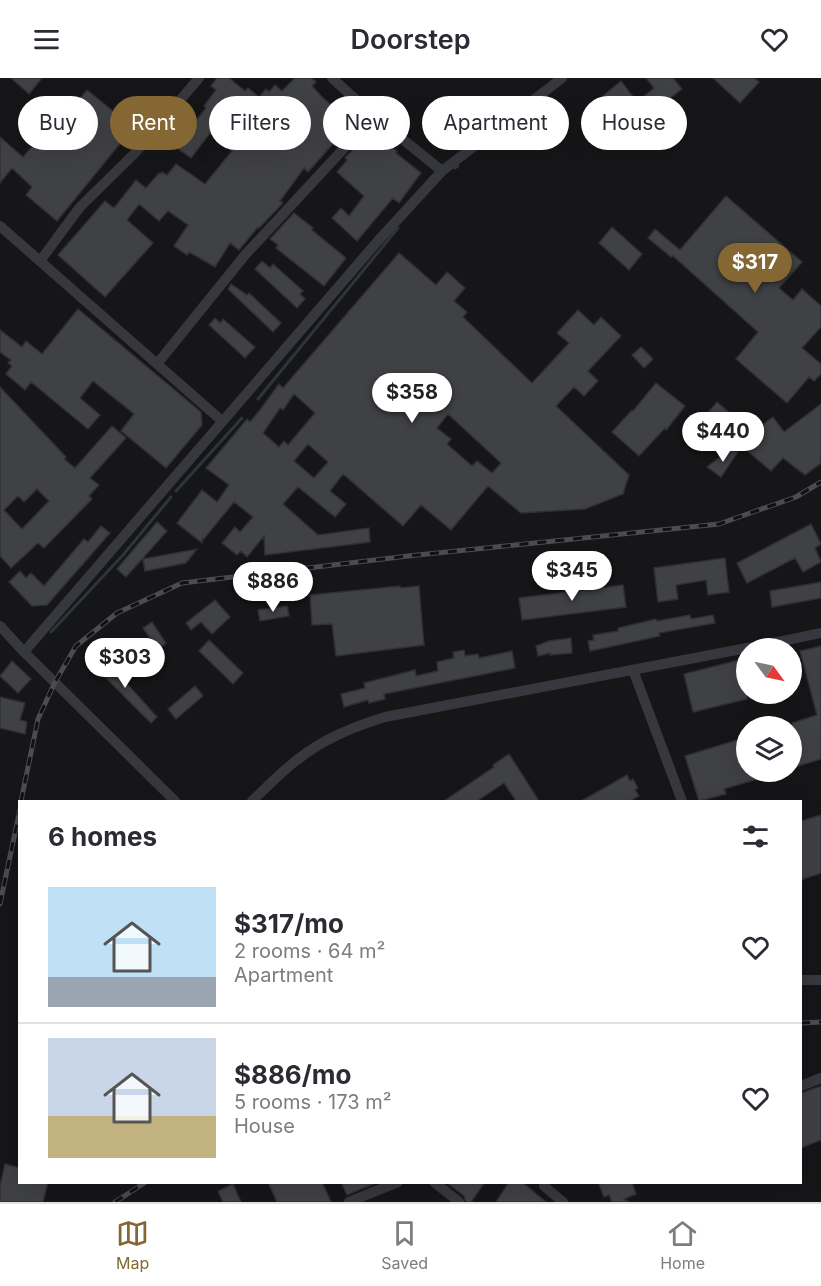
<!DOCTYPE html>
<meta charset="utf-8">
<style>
body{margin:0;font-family:Inter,sans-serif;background:#f7f7f7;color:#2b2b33;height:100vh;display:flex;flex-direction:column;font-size:22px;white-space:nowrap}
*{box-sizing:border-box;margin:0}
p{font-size:20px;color:#7c7c81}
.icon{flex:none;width:33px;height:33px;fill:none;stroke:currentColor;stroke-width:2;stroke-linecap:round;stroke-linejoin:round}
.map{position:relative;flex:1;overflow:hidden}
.side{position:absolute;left:18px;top:722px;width:784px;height:384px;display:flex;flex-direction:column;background:#fff;border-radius:0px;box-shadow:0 6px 24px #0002}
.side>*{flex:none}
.banner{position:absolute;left:18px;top:18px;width:786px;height:54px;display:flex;gap:12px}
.needle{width:39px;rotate:123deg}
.controls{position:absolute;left:736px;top:560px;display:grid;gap:12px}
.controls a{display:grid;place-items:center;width:66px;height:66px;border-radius:50%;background:#fff;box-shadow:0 6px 24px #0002;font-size:30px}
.price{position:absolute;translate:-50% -51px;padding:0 14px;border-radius:21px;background:#fff;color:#222;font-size:20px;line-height:39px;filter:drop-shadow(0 2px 3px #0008)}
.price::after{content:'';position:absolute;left:50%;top:36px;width:18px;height:14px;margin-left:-9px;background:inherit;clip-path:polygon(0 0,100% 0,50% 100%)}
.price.active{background:#856733;color:#fff}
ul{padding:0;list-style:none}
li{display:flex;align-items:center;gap:18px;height:150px;padding:0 30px}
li+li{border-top:2px solid #e1e1e2}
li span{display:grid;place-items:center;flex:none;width:168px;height:120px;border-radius:0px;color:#555}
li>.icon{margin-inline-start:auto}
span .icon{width:72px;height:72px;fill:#fffc;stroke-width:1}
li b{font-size:26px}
h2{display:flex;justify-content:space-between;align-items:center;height:72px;padding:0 30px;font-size:26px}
.pill{padding:0 21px;border-radius:27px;background:#fff;box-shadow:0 6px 24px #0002;font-size:21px;line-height:54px}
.pill.active{background:#856733;color:#fff}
header{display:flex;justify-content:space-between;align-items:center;height:78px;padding:0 30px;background:#fff;font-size:27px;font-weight:600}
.menu{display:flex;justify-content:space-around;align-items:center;height:84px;border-top:2px solid #e1e1e2;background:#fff;font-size:16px;color:#7c7c81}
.menu a{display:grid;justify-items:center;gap:3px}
.menu .active{color:#856733}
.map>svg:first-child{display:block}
</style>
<header><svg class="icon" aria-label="menu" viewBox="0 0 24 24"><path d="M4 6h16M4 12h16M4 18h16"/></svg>Doorstep<svg class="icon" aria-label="heart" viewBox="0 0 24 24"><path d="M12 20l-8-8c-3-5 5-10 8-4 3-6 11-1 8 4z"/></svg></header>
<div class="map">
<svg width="821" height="1124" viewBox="0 0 821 1124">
<rect width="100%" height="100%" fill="#161618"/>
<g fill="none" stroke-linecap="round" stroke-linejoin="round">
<path stroke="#2c353c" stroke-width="3" d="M 455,90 L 458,88
M 258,321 L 398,150
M 176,413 L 242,340
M 51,554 L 123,477 L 171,419"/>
</g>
<path fill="#404145" stroke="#303034" stroke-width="1.5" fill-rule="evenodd" d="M 11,0 L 42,0 L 29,16 Z
M 217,0 L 229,0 L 245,13 L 248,10 L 259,19 L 266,11 L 269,14 L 275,7 L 282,13 L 295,0 L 311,0 L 316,4 L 312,8 L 323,20 L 337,32 L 341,27 L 357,38 L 351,45 L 347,43 L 337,58 L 339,59 L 308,94 L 304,90 L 280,123 L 283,125 L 259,150 L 258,149 L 239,172 L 230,165 L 215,189 L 189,174 L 187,177 L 174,168 L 188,147 L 168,133 L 159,143 L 139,126 L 127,142 L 153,165 L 105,219 L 58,177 L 105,123 L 114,130 L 136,102 L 146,110 L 159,95 L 160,96 L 162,94 L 167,97 L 176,86 L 205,106 L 232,73 L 210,55 L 191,80 L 170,65 L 184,46 L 190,50 L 206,30 L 204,28 L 216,12 L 211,8 Z
M 646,0 L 673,0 L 682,11 L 664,25 L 672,35 L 629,70 L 621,59 L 632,51 L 604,17 L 621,3 L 637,24 L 654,10 Z
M 713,0 L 754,0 L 759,4 L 740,25 Z
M 87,12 L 140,55 L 130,67 L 123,62 L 57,143 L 26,117 L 32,109 L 12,90 L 0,105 L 0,59 L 23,79 L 60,37 L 66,42 L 79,26 L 77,24 Z
M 365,59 L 376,70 L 381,62 L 397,73 L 396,75 L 421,95 L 399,125 L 393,120 L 357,163 L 332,140 L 341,130 L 349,138 L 364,118 L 337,94 L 347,82 L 345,80 Z
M 726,118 L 802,184 L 779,210 L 793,222 L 802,211 L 821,228 L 821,249 L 802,270 L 821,286 L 821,296 L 814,303 L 809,299 L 787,325 L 736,281 L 758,254 L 673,178 L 671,179 L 648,160 L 655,151 L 680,172 Z
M 294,135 L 313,150 L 312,152 L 346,180 L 324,208 L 276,170 L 278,167 L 270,161 Z
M 612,149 L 642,176 L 629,192 L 599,165 Z
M 399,175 L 436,207 L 447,194 L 465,210 L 454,223 L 467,234 L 463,239 L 532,305 L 569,265 L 557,255 L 578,232 L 594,247 L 601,239 L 621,258 L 588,293 L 598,303 L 584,318 L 574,309 L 556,328 L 629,397 L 623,416 L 585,431 L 521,435 L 488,408 L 451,452 L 421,427 L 403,448 L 343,396 L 330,413 L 346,426 L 335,439 L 298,409 L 283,426 L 318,457 L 369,450 L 370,464 L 265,477 L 264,458 L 247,479 L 241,473 L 237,477 L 222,465 L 235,449 L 240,454 L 253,439 L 234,424 L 203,462 L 202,461 L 202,465 L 177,445 L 202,412 L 217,424 L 229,407 L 206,390 L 247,341 L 250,344 L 260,332 L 279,306 L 283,310 ZM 294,316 L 315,335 L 288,367 L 284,363 L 279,369 L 263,355 L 280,330 L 283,332 ZM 448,336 L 501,385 L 492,395 L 477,383 L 472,388 L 447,366 L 451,361 L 437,350 ZM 308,366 L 328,384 L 314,400 L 294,383 Z
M 262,183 L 270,190 L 273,186 L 303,213 L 300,216 L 305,221 L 297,230 L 255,191 Z
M 231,206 L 247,217 L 249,215 L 281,245 L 273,254 L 228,211 Z
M 78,231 L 201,334 L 202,347 L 166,390 L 121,353 L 134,336 L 93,303 L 80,320 L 100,337 L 88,351 L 31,304 L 25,312 L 6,296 L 12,288 L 8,285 L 11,282 L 0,274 L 0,252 L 22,269 L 26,263 L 42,276 Z
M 215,240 L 220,245 L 223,241 L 255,269 L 245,280 L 209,247 Z
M 641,269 L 653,281 L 644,290 L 632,277 Z
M 656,305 L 685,328 L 666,352 L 665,350 L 639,378 L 612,354 L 632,332 L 633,333 Z
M 0,309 L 66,379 L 64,381 L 75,390 L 112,348 L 126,360 L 90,400 L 99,407 L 89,418 L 92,421 L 44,470 L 38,465 L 11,490 L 0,478 ZM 37,411 L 49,423 L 22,451 L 4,432 L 18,418 L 24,424 Z
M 717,324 L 740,344 L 728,357 L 705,338 Z
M 821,326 L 821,385 L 805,397 L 783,380 L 771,393 L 744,370 L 755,356 L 753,354 L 773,339 L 784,354 Z
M 732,370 L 738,374 L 721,399 L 707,389 Z
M 157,444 L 167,453 L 126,499 L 117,491 Z
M 811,446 L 821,466 L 815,470 L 821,484 L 803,494 L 795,480 L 747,505 L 737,485 Z
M 101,448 L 110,455 L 47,527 L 32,528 L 9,504 L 20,493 L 26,500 L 31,495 L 44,508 L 84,461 L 88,464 Z
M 197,471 L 186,485 L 145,493 L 143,481 Z
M 725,480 L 729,514 L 708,517 L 706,502 L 676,507 L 678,521 L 658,524 L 654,490 Z
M 821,504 L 821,520 L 772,529 L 770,513 Z
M 623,507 L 626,529 L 522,542 L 519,520 Z
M 400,508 L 400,510 L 419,508 L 424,567 L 336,578 L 332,546 L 312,547 L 310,517 Z
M 215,522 L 230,539 L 212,556 L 201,544 L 191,552 L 186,545 Z
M 287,528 L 289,538 L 260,543 L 258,532 Z
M 690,537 L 691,541 L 713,537 L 715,545 L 659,555 L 660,558 L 590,573 L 588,563 L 594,562 L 593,557 L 618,553 L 618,550 L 656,541 L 657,543 Z
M 152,544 L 166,565 L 158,571 L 143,550 Z
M 571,560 L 572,575 L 550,577 L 550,575 L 538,578 L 536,568 L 549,563 Z
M 209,562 L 243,595 L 233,606 L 199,573 Z
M 821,568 L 821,681 L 792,690 L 792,645 L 817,637 L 800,573 Z
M 464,572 L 465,578 L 478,576 L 479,580 L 512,573 L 515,590 L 384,616 L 385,621 L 369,625 L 368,622 L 344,629 L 341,616 L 365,610 L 364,605 L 415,592 L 416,598 L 438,593 L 437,584 L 454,580 L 453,574 Z
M 101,578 L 114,596 L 115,594 L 130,609 L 157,639 L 151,645 L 104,598 L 93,584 Z
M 747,580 L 747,621 L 693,634 L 684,596 Z
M 12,583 L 31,601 L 18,615 L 0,598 Z
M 195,608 L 203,618 L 176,641 L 168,631 Z
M 0,619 L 25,625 L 20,642 L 27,644 L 25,656 L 0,650 Z
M 747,659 L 747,693 L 776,693 L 777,695 L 724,711 L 726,716 L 699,723 L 685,678 Z
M 509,676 L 539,723 L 516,723 L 504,705 L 477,723 L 444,723 L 494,689 L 493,687 Z
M 627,697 L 630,703 L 633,701 L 638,710 L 635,712 L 639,718 L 630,723 L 581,723 Z
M 821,737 L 821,795 L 801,802 L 801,743 Z
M 821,1008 L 821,1062 L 801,1070 L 801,1015 Z
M 5,1086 L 20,1090 L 20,1104 L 48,1104 L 43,1124 L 0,1124 L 0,1108 Z
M 268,1104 L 322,1104 L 331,1124 L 277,1124 Z
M 341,1104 L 378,1104 L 347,1117 Z
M 446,1104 L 485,1104 L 471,1124 L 466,1124 L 464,1118 Z
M 509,1104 L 522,1104 L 546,1124 L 496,1124 Z
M 598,1104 L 632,1104 L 636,1116 L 624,1121 L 629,1124 L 612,1124 L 609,1117 L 604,1119 Z
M 233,1106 L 241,1124 L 223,1124 L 218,1113 Z"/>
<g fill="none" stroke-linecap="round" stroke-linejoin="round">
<path stroke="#37383d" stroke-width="10" d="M 332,0 L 374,38 L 442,93
M 0,148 L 222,343
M 40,183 L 80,129 L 135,75 L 199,0
M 157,286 L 245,177 L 374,38
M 0,548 L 24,574 L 175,723
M 749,570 L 821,555
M 24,574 L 377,164 L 442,93 L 562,0
M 633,592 L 682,723
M 252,723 C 267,709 281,694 297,682 C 323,661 353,649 385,639 L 747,570
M 801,902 L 821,902
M 801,1008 L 821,1000
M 434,1104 L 459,1124
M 544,1108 L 563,1124
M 349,1124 L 398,1104"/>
<defs>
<path id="rail" d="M 21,723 L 38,641 L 55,604 L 76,568 L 117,535 L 182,505 L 408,478 L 719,446 L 796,419 L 821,404
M 0,826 L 20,731
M 801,945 L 821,944
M 115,1124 L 146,1104"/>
</defs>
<use href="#rail" stroke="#4a4c52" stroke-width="5"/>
<use href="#rail" stroke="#111113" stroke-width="3" stroke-dasharray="9" stroke-linecap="butt"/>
</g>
</svg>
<div class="controls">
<a><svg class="needle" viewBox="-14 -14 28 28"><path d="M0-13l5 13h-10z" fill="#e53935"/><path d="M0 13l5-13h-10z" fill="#7c7c81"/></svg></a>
<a><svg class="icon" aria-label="layers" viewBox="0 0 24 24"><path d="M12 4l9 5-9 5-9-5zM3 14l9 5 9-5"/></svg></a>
</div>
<b class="price active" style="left:755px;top:216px">$317</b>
<b class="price" style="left:412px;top:346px">$358</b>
<b class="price" style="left:723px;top:385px">$440</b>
<b class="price" style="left:572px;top:524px">$345</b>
<b class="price" style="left:273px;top:535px">$886</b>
<b class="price" style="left:125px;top:611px">$303</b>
<div class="banner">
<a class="pill">Buy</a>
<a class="pill active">Rent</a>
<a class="pill">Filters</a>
<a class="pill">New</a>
<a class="pill">Apartment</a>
<a class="pill">House</a>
</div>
<section class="side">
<h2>6 homes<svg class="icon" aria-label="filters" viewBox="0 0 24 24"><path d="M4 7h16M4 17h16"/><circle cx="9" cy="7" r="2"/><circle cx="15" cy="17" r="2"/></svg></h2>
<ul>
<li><span style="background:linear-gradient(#bfe0f5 75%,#9aa5b1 0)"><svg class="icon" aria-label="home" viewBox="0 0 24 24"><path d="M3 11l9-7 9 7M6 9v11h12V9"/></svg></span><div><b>$317/mo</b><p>2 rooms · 64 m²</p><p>Apartment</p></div><svg class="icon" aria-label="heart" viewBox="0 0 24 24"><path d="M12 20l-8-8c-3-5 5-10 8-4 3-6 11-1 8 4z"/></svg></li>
<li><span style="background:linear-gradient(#c9d6e8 65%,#c2b280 0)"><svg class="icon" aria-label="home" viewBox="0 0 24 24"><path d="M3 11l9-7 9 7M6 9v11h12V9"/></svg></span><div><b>$886/mo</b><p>5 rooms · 173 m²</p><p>House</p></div><svg class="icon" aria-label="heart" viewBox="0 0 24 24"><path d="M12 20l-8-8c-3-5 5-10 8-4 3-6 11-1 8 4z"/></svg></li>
</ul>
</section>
</div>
<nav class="menu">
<a class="active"><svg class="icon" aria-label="map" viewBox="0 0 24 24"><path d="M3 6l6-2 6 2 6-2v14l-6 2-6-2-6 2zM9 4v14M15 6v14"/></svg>Map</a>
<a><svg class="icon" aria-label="saved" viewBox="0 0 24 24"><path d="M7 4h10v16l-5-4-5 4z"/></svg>Saved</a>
<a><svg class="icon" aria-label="home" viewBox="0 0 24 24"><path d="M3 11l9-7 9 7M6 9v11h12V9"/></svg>Home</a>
</nav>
